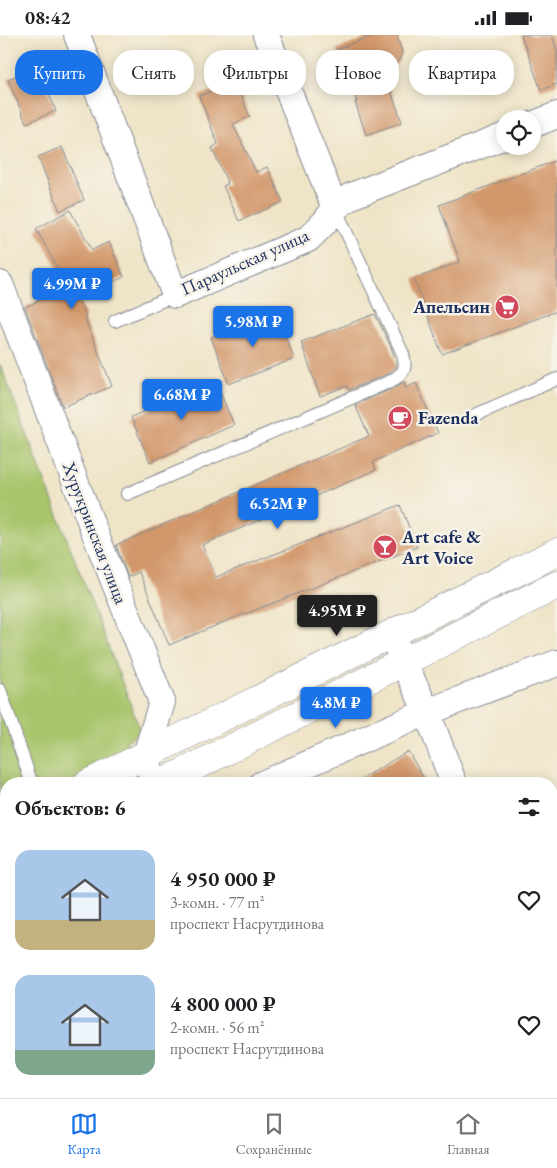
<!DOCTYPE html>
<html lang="ru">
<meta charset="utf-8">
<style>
body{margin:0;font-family:"EB Garamond",serif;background:#f2f2f2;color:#202124;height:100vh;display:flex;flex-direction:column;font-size:19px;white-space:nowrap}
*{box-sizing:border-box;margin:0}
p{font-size:16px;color:#757577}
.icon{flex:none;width:28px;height:28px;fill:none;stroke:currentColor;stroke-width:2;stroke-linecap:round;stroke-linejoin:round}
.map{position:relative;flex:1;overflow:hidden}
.panel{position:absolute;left:0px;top:742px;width:558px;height:321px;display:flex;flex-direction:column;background:#fff;border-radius:20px 20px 0 0;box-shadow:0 2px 12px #0003}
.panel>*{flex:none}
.top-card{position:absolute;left:15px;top:15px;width:528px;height:45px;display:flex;gap:10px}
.buttons{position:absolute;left:496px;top:75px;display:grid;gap:10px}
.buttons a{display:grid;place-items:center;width:45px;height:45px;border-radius:50%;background:#fff;box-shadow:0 2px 12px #0003;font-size:25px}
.price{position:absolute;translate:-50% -42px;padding:0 11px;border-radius:5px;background:#1a73e8;color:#fff;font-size:16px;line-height:32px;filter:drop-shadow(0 1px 2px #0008)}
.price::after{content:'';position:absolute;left:50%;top:30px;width:15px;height:11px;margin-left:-8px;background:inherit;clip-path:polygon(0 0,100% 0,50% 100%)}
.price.current{background:#222;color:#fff}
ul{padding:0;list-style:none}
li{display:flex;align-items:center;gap:15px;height:125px;padding:0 15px}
li span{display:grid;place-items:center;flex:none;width:140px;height:100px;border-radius:15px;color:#555}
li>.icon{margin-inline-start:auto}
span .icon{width:60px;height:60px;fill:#fffc;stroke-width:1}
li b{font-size:21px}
h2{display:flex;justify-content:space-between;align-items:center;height:60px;padding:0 15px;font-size:21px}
.tag{padding:0 18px;border-radius:20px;background:#fff;box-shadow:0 2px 12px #0003;font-size:18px;line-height:45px}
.tag.current{background:#1a73e8;color:#fff}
.status{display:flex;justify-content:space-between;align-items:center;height:35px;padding:0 25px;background:#fff;direction:ltr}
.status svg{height:14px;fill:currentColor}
.tab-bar{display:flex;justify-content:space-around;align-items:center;height:70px;border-top:1px solid #e0e0e0;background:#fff;font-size:14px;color:#757577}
.tab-bar a{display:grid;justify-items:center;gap:2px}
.tab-bar .current{color:#1a73e8}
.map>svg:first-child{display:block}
</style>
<div class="status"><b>08:42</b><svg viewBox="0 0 49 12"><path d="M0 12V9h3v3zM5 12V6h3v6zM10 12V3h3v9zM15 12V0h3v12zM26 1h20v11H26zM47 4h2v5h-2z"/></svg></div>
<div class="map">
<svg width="557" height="1063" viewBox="0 0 557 1063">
<rect width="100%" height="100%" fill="#f7f3e8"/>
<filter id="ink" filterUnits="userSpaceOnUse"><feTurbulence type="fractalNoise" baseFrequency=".02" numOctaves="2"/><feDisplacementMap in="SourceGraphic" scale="10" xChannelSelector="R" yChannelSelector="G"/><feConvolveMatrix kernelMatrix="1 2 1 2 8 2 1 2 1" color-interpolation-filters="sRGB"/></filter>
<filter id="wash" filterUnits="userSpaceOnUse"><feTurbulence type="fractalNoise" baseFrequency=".0096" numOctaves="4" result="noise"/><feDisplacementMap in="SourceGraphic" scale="20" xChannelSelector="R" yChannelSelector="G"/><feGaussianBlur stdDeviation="1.12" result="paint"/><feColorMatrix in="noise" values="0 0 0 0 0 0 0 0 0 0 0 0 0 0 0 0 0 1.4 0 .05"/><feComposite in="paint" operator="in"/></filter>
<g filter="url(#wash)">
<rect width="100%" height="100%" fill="#efe4c7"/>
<path fill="#a8c56c" stroke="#627a65" d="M 0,329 L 141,697 L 126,706 L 142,749 L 6,749 L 6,792 L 0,775 Z
M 103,1058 L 262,1058 L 264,1063 L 105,1063 Z"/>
<g id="blocks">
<path fill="#d2976a" d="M 374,0 L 397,0 L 402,18 L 397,29 L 383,34 L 402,87 L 366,100 L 355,67 L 357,67 L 336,15 Z
M 521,0 L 552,0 L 557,15 L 557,49 L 541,55 Z
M 38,32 L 56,76 L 26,88 L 8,44 Z
M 235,47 L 250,82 L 233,89 L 256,137 L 267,132 L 283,167 L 239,186 L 223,151 L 228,149 L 212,113 L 218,109 L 199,61 Z
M 62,112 L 84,165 L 60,176 L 38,122 Z
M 557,125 L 557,276 L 442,319 L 414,244 L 460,227 L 439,170 Z
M 70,175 L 92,215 L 109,207 L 124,242 L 78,263 L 86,281 L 84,282 L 112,351 L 63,372 L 25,272 L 68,252 L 36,194 Z
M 277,278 L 294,324 L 229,349 L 211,302 Z
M 375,279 L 391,312 L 396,327 L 396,332 L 387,339 L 349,355 L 347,351 L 320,361 L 301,307 Z
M 215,345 L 234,390 L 150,427 L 131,382 Z
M 404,347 L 406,353 L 416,348 L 438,398 L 373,427 L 376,435 L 202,510 L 216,542 L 400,470 L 417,512 L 245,579 L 244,579 L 169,610 L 139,537 L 128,542 L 116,510 L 369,401 L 355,370 L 394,353 Z
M 408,716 L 427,749 L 354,749 Z"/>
</g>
</g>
<g filter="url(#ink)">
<use href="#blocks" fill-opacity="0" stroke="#858a92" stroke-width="1"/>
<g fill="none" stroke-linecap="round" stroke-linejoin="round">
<defs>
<path id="lane" d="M 115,286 L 175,260
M 471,382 L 557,344
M 127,459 L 391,346 C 404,338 407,335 403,319 L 335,173
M 0,655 L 32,749
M 0,1002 L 6,1006"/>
<path id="street" d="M 77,0 L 175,260 L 308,204 L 325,187 L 335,173 L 351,161 L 505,101
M 266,0 L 335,173
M 532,90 L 557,80
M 0,249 L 93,493 L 162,667 L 146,720 L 154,749
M 392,599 L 403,626 L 427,677 L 454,749
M 262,749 L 427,677 L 557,628
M 0,869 L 6,866
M 0,899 L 6,915
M 551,1003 L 557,1018
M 62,1058 L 64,1063
M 276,1058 L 278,1063"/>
<path id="secondary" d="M 87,749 L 557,517
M 160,749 L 557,550
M 0,791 L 6,788
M 0,828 L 6,825"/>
</defs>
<use href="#lane" stroke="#858a92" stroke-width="14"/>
<use href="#street" stroke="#858a92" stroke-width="28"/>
<use href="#secondary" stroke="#858a92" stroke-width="29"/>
<use href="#lane" stroke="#fff" stroke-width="12"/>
<use href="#street" stroke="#fff" stroke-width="26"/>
<use href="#secondary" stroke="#fff" stroke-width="28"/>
</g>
</g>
<defs>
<symbol id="supermarket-disc" viewBox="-11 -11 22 22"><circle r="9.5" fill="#d1495b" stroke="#f7f3e8"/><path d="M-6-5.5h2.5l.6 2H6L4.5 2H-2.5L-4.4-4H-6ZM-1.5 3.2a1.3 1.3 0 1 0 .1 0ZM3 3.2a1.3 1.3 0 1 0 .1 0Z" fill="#fff"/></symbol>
<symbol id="cafe-disc" viewBox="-11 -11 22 22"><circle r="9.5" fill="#d1495b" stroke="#f7f3e8"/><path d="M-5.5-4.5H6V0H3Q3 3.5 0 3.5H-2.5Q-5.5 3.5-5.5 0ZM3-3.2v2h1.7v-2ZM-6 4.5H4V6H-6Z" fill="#fff"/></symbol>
<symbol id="bar-disc" viewBox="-11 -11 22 22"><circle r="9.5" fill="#d1495b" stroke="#f7f3e8"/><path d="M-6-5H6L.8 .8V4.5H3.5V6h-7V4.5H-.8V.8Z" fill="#fff"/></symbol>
</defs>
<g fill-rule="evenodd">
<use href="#supermarket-disc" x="493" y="258" width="28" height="28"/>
<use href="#cafe-disc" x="386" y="369" width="28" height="28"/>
<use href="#bar-disc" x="371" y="498" width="28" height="28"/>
</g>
<g text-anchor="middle" stroke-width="5" stroke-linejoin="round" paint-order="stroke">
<g font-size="18" fill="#1b2f5e" stroke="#f7f3e8">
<text transform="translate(245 227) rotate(-24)" y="6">Параульская улица</text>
<text transform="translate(95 498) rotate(69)" y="6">Хурукринская улица</text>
</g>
<g font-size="18" font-weight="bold" fill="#1b2f5e" stroke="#f7f3e8" text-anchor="start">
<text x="490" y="278" text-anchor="end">Апельсин</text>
<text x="418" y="389">Fazenda</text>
<text x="402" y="508">Art cafe &amp;<tspan x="402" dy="21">Art Voice</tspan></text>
</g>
</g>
</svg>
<div class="buttons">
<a><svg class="icon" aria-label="locate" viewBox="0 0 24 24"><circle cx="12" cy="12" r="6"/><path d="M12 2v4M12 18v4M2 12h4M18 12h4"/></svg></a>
</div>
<b class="price" style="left:72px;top:275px">4.99M ₽</b>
<b class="price" style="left:253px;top:313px">5.98M ₽</b>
<b class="price" style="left:182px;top:386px">6.68M ₽</b>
<b class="price" style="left:278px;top:495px">6.52M ₽</b>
<b class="price current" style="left:337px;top:602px">4.95M ₽</b>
<b class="price" style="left:336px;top:694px">4.8M ₽</b>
<div class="top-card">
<a class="tag current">Купить</a>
<a class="tag">Снять</a>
<a class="tag">Фильтры</a>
<a class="tag">Новое</a>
<a class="tag">Квартира</a>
</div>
<section class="panel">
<h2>Объектов: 6<svg class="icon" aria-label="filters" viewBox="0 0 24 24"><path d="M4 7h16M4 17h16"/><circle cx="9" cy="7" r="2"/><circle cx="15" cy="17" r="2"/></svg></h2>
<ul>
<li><span style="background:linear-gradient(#a9c7e8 70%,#c2b280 0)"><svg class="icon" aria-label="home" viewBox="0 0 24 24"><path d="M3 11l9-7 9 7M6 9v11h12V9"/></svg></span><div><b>4 950 000 ₽</b><p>3-комн. · 77 m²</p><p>проспект Насрутдинова</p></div><svg class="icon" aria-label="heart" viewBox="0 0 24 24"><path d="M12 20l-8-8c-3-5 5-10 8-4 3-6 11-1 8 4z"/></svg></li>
<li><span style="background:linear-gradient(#a9c7e8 75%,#7fa58c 0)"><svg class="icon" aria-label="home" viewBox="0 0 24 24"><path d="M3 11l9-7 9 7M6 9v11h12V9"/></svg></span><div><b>4 800 000 ₽</b><p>2-комн. · 56 m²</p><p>проспект Насрутдинова</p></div><svg class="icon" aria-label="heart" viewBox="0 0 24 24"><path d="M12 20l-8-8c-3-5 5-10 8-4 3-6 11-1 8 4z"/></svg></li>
</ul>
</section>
</div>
<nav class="tab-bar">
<a class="current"><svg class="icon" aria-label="map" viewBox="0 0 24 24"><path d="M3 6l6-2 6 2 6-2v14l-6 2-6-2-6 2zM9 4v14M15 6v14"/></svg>Карта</a>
<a><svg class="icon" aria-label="saved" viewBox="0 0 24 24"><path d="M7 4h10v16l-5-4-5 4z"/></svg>Сохранённые</a>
<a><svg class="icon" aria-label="home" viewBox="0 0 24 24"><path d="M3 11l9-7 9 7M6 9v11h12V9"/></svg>Главная</a>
</nav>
